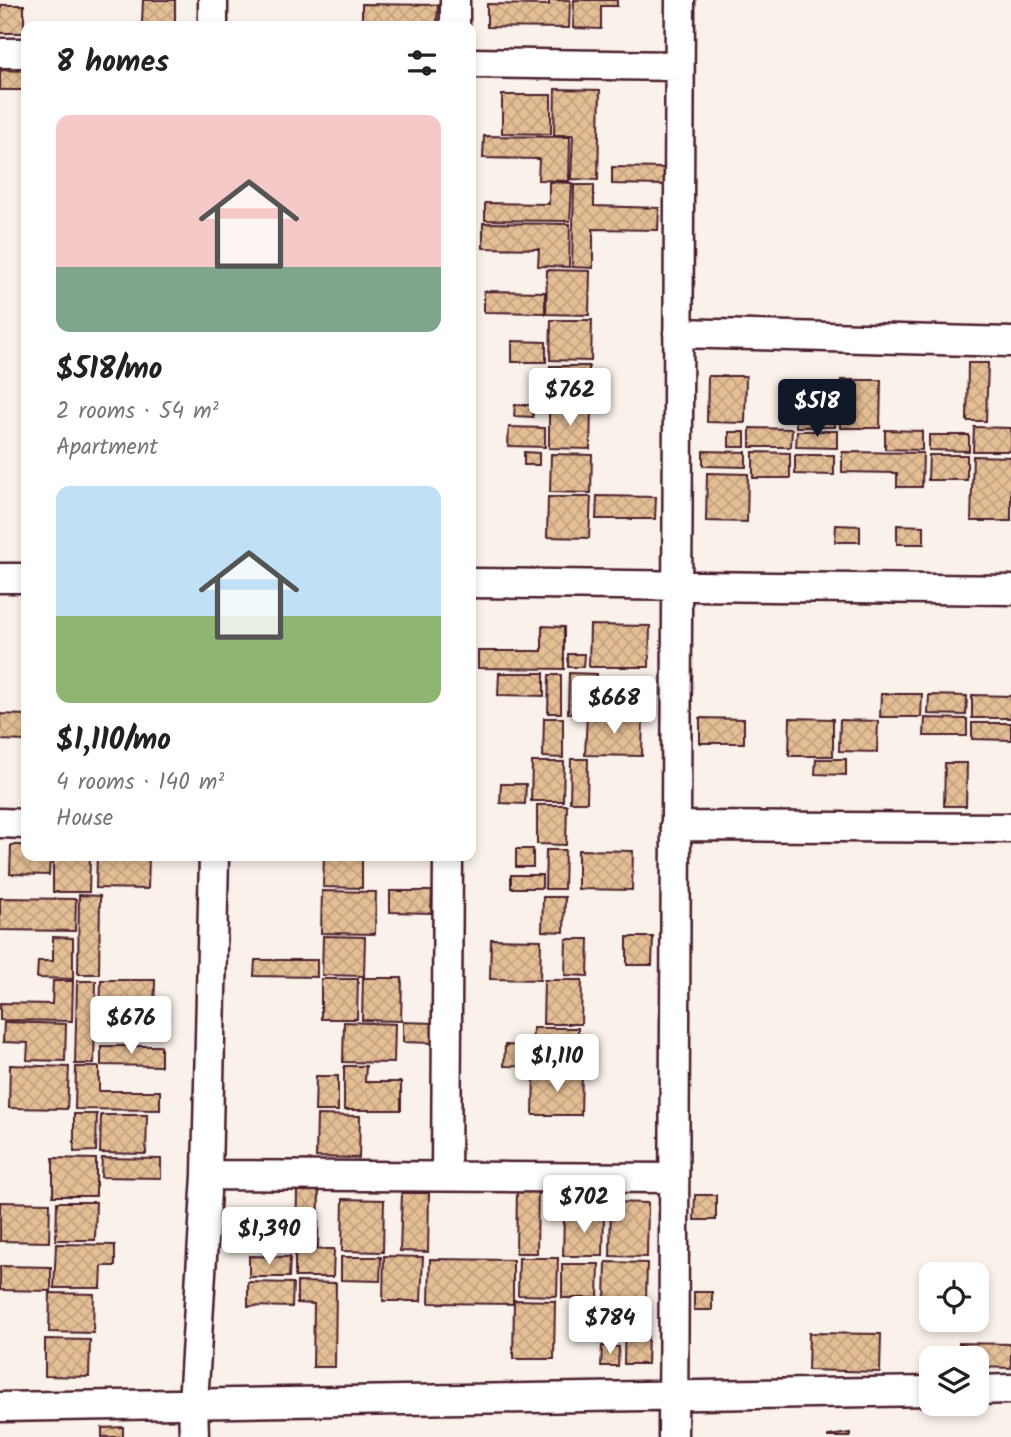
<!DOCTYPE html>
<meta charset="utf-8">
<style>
body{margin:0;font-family:Kalam,sans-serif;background:#f6f6f6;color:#222;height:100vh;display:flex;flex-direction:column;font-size:26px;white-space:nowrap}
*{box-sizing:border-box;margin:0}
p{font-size:23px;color:#767676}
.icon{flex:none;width:38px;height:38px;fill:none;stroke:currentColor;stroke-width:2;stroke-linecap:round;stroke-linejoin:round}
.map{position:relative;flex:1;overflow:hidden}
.sheet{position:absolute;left:21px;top:21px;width:455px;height:840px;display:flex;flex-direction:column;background:#fff;border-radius:14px;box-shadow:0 4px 10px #0003}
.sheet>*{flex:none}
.tools{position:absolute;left:919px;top:1262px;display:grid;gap:14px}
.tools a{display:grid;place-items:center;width:70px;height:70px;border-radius:14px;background:#fff;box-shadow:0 4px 10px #0003;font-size:35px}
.price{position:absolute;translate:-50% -60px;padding:0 16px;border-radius:7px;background:#fff;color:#222;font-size:23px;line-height:46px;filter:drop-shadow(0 2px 4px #0008)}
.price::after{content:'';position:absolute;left:50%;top:42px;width:21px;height:16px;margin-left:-10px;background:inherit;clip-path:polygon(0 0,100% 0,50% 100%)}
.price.selected{background:#111827;color:#fff}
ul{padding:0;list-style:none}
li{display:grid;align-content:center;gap:14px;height:371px;padding:0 35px}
li span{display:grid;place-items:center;height:217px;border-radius:14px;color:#555}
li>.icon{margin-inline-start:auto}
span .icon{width:126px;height:126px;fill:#fffc;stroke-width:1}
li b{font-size:30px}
h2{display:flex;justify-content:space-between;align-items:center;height:84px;padding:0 35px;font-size:30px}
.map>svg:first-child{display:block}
</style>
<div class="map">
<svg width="1011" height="1437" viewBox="0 0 1011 1437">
<defs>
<pattern id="building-cross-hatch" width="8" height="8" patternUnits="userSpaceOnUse" patternTransform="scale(1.75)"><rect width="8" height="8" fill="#e4be95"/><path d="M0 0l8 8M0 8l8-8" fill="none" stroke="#c5a381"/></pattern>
</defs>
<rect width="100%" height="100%" fill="#faf2ea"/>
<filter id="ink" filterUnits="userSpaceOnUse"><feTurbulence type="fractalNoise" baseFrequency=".0143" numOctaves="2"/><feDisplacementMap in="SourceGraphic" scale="14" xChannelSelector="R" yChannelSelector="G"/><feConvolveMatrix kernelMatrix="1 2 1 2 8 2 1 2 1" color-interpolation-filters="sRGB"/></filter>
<g filter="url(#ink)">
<path fill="url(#building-cross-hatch)" stroke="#4a1f2b" stroke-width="2" d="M 143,0 L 175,0 L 175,24 L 142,24 Z
M 549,0 L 570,0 L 569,28 L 487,27 L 487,4 L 549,5 Z
M 574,0 L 617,0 L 617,6 L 601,6 L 601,29 L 573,28 Z
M 362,4 L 438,5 L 437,23 L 362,22 Z
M 1,5 L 24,5 L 24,33 L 0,33 Z
M 0,70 L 26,71 L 26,90 L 0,90 Z
M 555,89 L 600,90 L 598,180 L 571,179 L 573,135 L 554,135 Z
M 502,95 L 551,95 L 551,134 L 502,133 Z
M 484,136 L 570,137 L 569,181 L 538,180 L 539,159 L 483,158 Z
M 612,167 L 664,168 L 664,185 L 612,184 Z
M 549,182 L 572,183 L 570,221 L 485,220 L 485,203 L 549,204 Z
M 574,185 L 594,185 L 594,206 L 659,208 L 658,230 L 593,229 L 593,268 L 572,267 Z
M 483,223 L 570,224 L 569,267 L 538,266 L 539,249 L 483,248 Z
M 547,270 L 590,271 L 589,315 L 546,314 Z
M 484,291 L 545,292 L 545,313 L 484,312 Z
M 551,320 L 592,320 L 591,361 L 550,360 Z
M 512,341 L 546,342 L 546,362 L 512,362 Z
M 968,363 L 988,363 L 986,421 L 967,421 Z
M 550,366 L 589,366 L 589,403 L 549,403 Z
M 708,376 L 746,376 L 745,423 L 707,422 Z
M 841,380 L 881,380 L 880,428 L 840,428 Z
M 797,383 L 836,384 L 835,427 L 796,427 Z
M 515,405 L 533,405 L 533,417 L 514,416 Z
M 549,408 L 591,409 L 590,449 L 549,448 Z
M 509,427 L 545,428 L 545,447 L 508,446 Z
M 974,427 L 1011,428 L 1011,451 L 973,451 Z
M 750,428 L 792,429 L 791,447 L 750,447 Z
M 885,430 L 922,431 L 922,450 L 885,449 Z
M 797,431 L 837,431 L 837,448 L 796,447 Z
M 729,432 L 745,432 L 745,447 L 729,447 Z
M 929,435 L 969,435 L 969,451 L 929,450 Z
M 703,451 L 746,452 L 746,467 L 703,466 Z
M 524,452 L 539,453 L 539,465 L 524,465 Z
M 753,452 L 790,453 L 790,478 L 753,478 Z
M 842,452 L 923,453 L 922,487 L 897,487 L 897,473 L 842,472 Z
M 551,454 L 592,455 L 591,493 L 550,492 Z
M 795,455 L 834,455 L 834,475 L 795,474 Z
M 929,455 L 967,455 L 967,480 L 928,480 Z
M 973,456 L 1011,457 L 1011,521 L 971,521 Z
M 707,473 L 748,474 L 747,522 L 706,521 Z
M 597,496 L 656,497 L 655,519 L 596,519 Z
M 548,497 L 591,497 L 589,538 L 547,537 Z
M 836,525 L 860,526 L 860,542 L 835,542 Z
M 897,525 L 924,526 L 924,544 L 897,544 Z
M 590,625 L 650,626 L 649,667 L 589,667 Z
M 542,626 L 564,627 L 564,669 L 478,668 L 478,651 L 542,651 Z
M 568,654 L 584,654 L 583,667 L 568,667 Z
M 499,673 L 544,673 L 544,696 L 498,695 Z
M 569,673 L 597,674 L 596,696 L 620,696 L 620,714 L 568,713 Z
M 549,675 L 561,675 L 561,713 L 548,713 Z
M 881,694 L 922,694 L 921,717 L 880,717 Z
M 929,695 L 967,696 L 966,715 L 928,714 Z
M 972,695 L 1011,696 L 1011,718 L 972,718 Z
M 0,714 L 26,715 L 26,741 L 0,740 Z
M 587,715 L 643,716 L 642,756 L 585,755 Z
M 544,718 L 563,718 L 563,758 L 543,757 Z
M 700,718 L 744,719 L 744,743 L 700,743 Z
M 790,718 L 833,719 L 833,756 L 789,756 Z
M 925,718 L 967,719 L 967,736 L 924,736 Z
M 840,720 L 878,721 L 877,752 L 839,751 Z
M 972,723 L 1011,723 L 1011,740 L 972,739 Z
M 571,759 L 588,759 L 587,802 L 570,802 Z
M 816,759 L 846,759 L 846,775 L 815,774 Z
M 532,762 L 564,762 L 563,801 L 531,801 Z
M 945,763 L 967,763 L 966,806 L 944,806 Z
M 501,784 L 526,784 L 525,804 L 500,803 Z
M 537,805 L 567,805 L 566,845 L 537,844 Z
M 11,845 L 26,845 L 26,856 L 50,856 L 49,875 L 10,874 Z
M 516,849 L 533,849 L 533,867 L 516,867 Z
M 546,850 L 565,850 L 564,889 L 545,889 Z
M 578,850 L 633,851 L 632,890 L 578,889 Z
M 53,856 L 90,856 L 89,892 L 53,892 Z
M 97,856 L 149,856 L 148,889 L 96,888 Z
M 324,856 L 362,856 L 362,888 L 323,887 Z
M 511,875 L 542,875 L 542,888 L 511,888 Z
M 322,891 L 376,892 L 375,934 L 321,933 Z
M 390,891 L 432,891 L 431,913 L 390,912 Z
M 79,895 L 100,896 L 99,974 L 78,974 Z
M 543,897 L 565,897 L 564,932 L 542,931 Z
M 0,898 L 76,899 L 75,931 L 0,930 Z
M 323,936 L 365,937 L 364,976 L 322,975 Z
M 53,937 L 73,938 L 73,979 L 37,978 L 38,961 L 53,961 Z
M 627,937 L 653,937 L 652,965 L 627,965 Z
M 491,939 L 541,940 L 540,980 L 490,979 Z
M 566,939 L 589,939 L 588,976 L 565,975 Z
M 255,960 L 317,960 L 317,977 L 254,976 Z
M 363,978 L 402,978 L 401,1021 L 362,1020 Z
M 321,979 L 358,979 L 357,1019 L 321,1019 Z
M 101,980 L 155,980 L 154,1023 L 100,1023 Z
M 544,980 L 582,980 L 581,1024 L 543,1024 Z
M 53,981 L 73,981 L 72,1021 L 0,1020 L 0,1003 L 52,1004 Z
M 77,981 L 96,981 L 94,1064 L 75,1064 Z
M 4,1022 L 66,1024 L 65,1061 L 27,1060 L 28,1043 L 3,1042 Z
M 344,1022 L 395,1024 L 394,1063 L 343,1062 Z
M 403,1022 L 434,1023 L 433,1043 L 403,1042 Z
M 533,1028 L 578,1028 L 578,1067 L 504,1066 L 505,1045 L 532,1046 Z
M 101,1046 L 161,1046 L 161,1066 L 101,1065 Z
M 10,1065 L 69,1067 L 67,1109 L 9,1108 Z
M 344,1066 L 366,1066 L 365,1082 L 401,1082 L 401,1110 L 344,1110 Z
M 76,1067 L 99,1067 L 99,1091 L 160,1091 L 160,1110 L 75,1109 Z
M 534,1072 L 582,1073 L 581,1115 L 533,1115 Z
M 316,1076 L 338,1076 L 338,1111 L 315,1111 Z
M 74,1114 L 97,1114 L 96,1151 L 74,1152 Z
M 101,1115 L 147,1115 L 146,1154 L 100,1153 Z
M 317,1115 L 360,1116 L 359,1158 L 316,1157 Z
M 53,1158 L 96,1159 L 96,1196 L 53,1196 Z
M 102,1158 L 161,1159 L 161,1178 L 101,1177 Z
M 297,1188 L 319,1188 L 318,1246 L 296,1245 Z
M 517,1190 L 538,1190 L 537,1253 L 516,1253 Z
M 402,1193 L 429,1193 L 428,1252 L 400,1251 Z
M 695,1195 L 716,1195 L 716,1220 L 694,1220 Z
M 343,1199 L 384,1200 L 383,1252 L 342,1251 Z
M 0,1202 L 50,1203 L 49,1242 L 0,1241 Z
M 57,1202 L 96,1202 L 95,1240 L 56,1240 Z
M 611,1202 L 648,1203 L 647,1257 L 610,1256 Z
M 564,1213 L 604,1213 L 603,1256 L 563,1256 Z
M 56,1244 L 115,1245 L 115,1266 L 102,1266 L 101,1288 L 54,1288 Z
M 295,1249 L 334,1249 L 333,1277 L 295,1277 Z
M 249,1256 L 290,1257 L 289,1277 L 249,1277 Z
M 384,1256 L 423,1257 L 421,1301 L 383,1301 Z
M 341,1257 L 381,1257 L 380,1281 L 341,1280 Z
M 519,1258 L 558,1258 L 557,1296 L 518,1295 Z
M 430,1259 L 513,1260 L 513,1304 L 429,1303 Z
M 606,1262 L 647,1263 L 646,1302 L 605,1301 Z
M 562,1264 L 599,1264 L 598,1298 L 562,1298 Z
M 0,1266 L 51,1267 L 51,1291 L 0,1290 Z
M 248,1282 L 293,1283 L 292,1307 L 248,1306 Z
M 297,1282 L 336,1283 L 335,1367 L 313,1367 L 314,1304 L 297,1303 Z
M 694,1292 L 712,1292 L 712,1310 L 694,1310 Z
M 50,1293 L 94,1294 L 93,1333 L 49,1332 Z
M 514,1300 L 555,1301 L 554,1359 L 513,1359 Z
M 625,1307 L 649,1308 L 647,1364 L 624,1364 Z
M 809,1333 L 881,1334 L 880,1372 L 808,1370 Z
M 45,1339 L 90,1340 L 89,1377 L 45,1376 Z
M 959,1343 L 1011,1344 L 1011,1368 L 976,1367 L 976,1358 L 959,1358 Z
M 602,1346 L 619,1347 L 618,1366 L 601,1366 Z
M 123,1427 L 123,1437 L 102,1437 L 102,1428 Z
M 850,1433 L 850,1437 L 828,1437 L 828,1436 Z"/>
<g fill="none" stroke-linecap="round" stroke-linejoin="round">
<defs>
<path id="street" d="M 213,0 L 213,26
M 455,26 L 455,0
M 0,53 L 26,53
M 471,63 L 679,66
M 678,333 L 1011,342
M 0,578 L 26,578
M 471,583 L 1011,590
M 0,823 L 26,824
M 675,826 L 1011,828
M 207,1175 L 673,1178
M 446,1176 L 448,856
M 976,1390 L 1011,1389
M 0,1407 L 931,1391
M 194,1437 L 193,1403 L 207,1175 L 214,856
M 673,1437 L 680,0"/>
</defs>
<use href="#street" stroke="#4a1f2b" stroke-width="33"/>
<use href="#street" stroke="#fff" stroke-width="28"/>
</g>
</g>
</svg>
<div class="tools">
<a><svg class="icon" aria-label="locate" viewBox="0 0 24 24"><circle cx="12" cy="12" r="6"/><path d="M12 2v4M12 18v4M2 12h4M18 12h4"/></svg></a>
<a><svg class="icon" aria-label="layers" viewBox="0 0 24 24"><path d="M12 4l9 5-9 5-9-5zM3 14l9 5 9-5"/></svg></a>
</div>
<b class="price" style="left:570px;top:428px">$762</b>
<b class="price selected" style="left:817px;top:439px">$518</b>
<b class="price" style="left:614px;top:736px">$668</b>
<b class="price" style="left:131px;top:1056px">$676</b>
<b class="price" style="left:557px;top:1094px">$1,110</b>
<b class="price" style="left:584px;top:1235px">$702</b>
<b class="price" style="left:269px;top:1267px">$1,390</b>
<b class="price" style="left:610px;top:1356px">$784</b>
<section class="sheet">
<h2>8 homes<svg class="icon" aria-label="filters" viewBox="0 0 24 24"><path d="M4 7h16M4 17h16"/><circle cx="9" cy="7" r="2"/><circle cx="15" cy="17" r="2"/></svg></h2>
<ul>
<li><span style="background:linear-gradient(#f6c9c9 70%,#7fa58c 0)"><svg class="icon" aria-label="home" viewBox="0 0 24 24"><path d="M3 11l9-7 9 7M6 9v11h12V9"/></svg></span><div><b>$518/mo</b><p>2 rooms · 54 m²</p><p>Apartment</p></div></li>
<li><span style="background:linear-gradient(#bfe0f5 60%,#8fb573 0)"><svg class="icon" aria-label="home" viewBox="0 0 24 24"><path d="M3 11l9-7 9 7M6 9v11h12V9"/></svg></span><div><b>$1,110/mo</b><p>4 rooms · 140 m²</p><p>House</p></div></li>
</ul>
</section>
</div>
